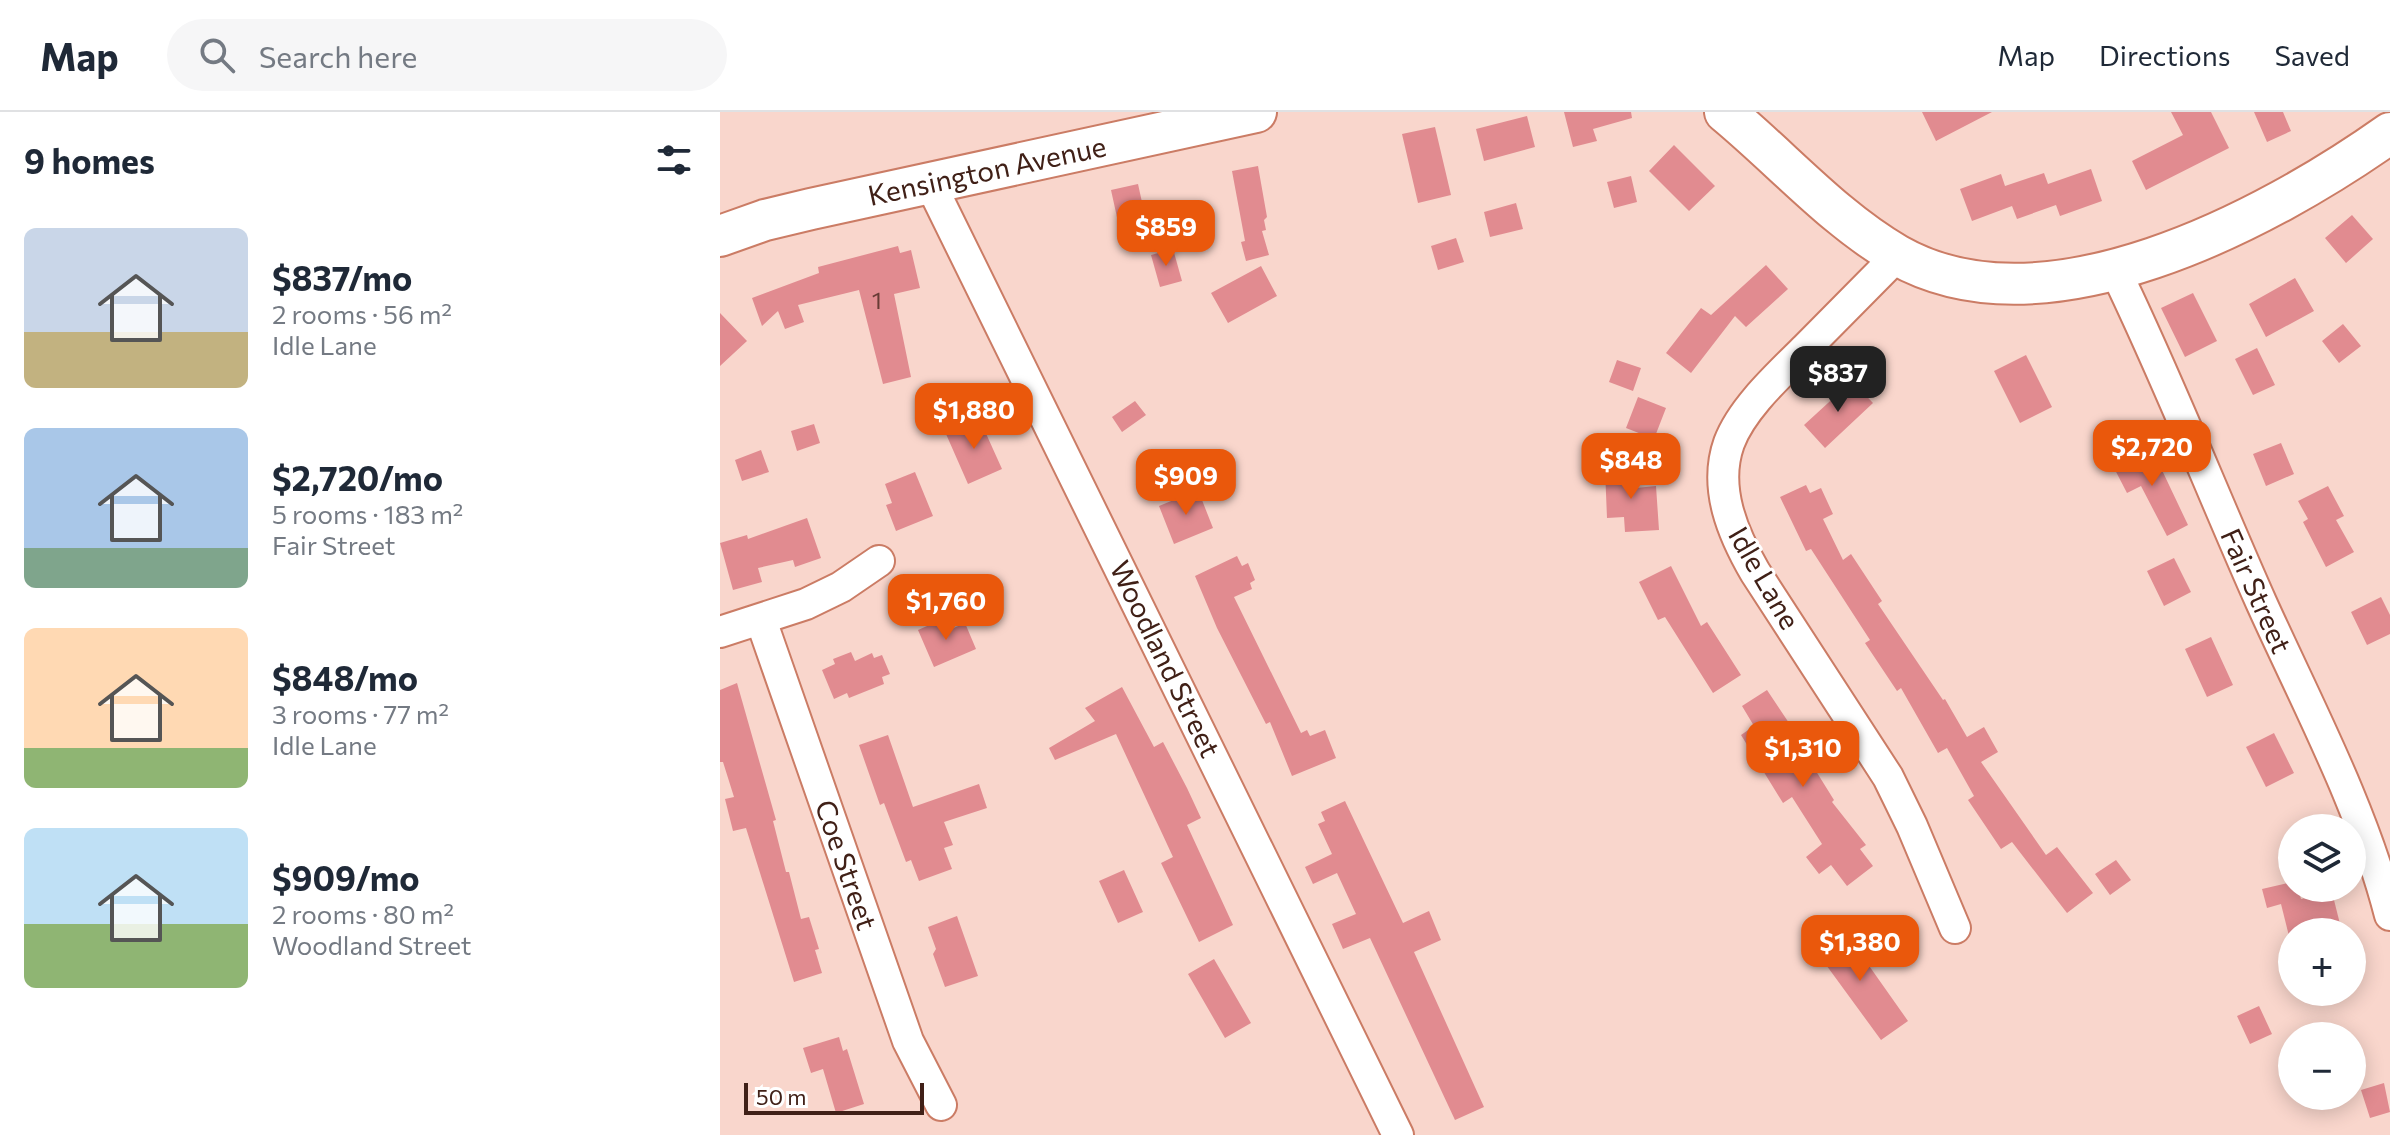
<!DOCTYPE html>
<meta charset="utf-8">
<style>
body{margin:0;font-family:Commissioner,sans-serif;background:#f6f6f7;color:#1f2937;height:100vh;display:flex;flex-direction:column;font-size:30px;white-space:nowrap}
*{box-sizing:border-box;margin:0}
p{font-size:26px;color:#747a83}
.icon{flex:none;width:44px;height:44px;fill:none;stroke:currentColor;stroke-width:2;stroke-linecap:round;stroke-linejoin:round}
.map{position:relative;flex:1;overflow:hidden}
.details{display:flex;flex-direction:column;background:#fff;width:720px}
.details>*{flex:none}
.tools{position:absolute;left:1558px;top:702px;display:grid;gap:16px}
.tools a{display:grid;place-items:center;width:88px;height:88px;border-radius:50%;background:#fff;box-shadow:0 4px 20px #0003;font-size:40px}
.scale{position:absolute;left:24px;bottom:20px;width:180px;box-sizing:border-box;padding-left:8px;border:4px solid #402017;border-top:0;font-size:22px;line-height:28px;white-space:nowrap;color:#402017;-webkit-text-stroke:6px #fff;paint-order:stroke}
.price{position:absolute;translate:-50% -68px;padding:0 18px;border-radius:16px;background:#ea580c;color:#fff;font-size:26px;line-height:52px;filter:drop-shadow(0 2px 4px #0008)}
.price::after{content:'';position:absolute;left:50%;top:48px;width:24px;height:18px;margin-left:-12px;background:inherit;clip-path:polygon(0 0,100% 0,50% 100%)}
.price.on{background:#222;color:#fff}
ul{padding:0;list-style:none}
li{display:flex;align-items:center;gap:24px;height:200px;padding:0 24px}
li span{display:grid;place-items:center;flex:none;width:224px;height:160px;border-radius:12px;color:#555}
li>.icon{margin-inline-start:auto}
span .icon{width:96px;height:96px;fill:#fffc;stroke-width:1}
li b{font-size:34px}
h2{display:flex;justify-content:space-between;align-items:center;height:96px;padding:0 24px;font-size:34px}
header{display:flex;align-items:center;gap:48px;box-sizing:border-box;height:112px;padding:0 40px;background:#fff;border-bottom:2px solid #e0e1e3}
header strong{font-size:38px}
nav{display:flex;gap:44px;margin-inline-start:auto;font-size:28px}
.search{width:560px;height:72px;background:#f6f6f7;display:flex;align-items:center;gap:20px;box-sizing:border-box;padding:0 28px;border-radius:44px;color:#747a83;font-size:30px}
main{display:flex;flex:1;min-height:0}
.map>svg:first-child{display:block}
</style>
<header>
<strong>Map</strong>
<div class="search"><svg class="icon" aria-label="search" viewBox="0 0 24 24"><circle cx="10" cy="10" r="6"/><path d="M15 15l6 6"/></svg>Search here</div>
<nav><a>Map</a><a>Directions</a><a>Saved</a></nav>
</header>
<main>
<section class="details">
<h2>9 homes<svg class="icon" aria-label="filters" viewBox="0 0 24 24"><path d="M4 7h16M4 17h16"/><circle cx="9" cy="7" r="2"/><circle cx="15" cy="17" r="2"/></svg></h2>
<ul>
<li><span style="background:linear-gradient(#c9d6e8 65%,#c2b280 0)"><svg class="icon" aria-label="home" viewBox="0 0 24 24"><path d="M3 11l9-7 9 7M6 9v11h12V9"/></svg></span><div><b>$837/mo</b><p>2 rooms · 56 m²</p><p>Idle Lane</p></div></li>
<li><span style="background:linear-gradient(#a9c7e8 75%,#7fa58c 0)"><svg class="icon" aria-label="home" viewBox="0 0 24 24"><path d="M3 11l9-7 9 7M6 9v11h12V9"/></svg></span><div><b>$2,720/mo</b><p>5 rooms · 183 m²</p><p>Fair Street</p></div></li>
<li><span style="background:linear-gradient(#ffd9b3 75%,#8fb573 0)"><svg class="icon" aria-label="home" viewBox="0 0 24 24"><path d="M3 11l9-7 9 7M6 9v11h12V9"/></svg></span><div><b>$848/mo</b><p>3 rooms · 77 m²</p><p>Idle Lane</p></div></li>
<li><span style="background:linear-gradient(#bfe0f5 60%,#8fb573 0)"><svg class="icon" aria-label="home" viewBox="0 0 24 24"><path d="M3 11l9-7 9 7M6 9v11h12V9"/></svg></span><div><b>$909/mo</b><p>2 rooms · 80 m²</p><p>Woodland Street</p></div></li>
</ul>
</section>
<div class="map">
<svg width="1670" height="1023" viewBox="0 0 1670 1023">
<rect width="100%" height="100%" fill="#f9d6cc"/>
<path fill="#e18b90" d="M 844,0 L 911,0 L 912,6 L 873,17 L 877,29 L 853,35 Z
M 1202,0 L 1272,0 L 1216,29 Z
M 1451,0 L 1491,0 L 1509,36 L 1426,78 L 1412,49 L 1463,23 Z
M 1534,0 L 1563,0 L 1571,19 L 1547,30 Z
M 807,4 L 815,35 L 764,49 L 756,17 Z
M 715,15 L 731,83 L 698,91 L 682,22 Z
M 954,33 L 995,74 L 969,99 L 929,59 Z
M 538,54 L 547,105 L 544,108 L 546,118 L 542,119 L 549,143 L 526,149 L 521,130 L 525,129 L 512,59 Z
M 1371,57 L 1382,89 L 1340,104 L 1336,93 L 1297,107 L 1292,94 L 1252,109 L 1240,77 L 1281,62 L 1285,74 L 1324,61 L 1328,72 Z
M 911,64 L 917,90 L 894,96 L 887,70 Z
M 418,72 L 427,113 L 400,119 L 391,78 Z
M 796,91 L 803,117 L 770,125 L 764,100 Z
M 1632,103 L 1653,127 L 1626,151 L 1605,126 Z
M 736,126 L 744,150 L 718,158 L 711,134 Z
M 178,134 L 180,141 L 191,138 L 200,176 L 174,182 L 191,265 L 163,272 L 139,178 L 78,193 L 84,210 L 65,217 L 58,199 L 42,214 L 32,186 L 99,161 L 98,155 Z
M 453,137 L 462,169 L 440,175 L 431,143 Z
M 1046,153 L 1068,177 L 1026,215 L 1015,204 L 971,261 L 946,241 L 981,196 L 991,203 Z
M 541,154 L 557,184 L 508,211 L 491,181 Z
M 1575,166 L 1594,199 L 1546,225 L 1529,192 Z
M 1473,181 L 1497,229 L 1465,245 L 1441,196 Z
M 0,201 L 27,229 L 0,254 Z
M 1623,212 L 1641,234 L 1619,251 L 1602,229 Z
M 1537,236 L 1555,273 L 1533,283 L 1515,247 Z
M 1306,243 L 1332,295 L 1300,311 L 1274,259 Z
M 897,248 L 921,256 L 913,279 L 889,270 Z
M 1132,269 L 1153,291 L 1105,336 L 1084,313 Z
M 918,285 L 946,296 L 934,327 L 906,316 Z
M 415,289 L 426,303 L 402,320 L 392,305 Z
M 259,306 L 282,357 L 248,372 L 226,322 Z
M 94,312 L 100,331 L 77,339 L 71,319 Z
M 1561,331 L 1574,362 L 1546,374 L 1533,342 Z
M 1431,335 L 1468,413 L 1447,424 L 1421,374 L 1407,381 L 1393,354 Z
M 41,338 L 49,360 L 22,369 L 15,348 Z
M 915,355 L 916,376 L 936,374 L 939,418 L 905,420 L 904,405 L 887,406 L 885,357 Z
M 195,360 L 213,404 L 176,419 L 166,393 L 172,391 L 165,372 Z
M 1086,373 L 1090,381 L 1101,376 L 1113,402 L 1103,407 L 1123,448 L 1131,442 L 1162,489 L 1158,492 L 1223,588 L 1225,587 L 1247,625 L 1264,615 L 1278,640 L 1261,650 L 1326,743 L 1337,735 L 1373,781 L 1347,801 L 1292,730 L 1281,737 L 1248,688 L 1254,684 L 1227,636 L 1218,641 L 1181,576 L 1177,579 L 1145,531 L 1150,528 L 1091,437 L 1086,439 L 1060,385 Z
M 1608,374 L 1624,404 L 1616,408 L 1634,440 L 1606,455 L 1583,410 L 1588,407 L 1578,389 Z
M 478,378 L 493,416 L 454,432 L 439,394 Z
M 87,406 L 101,446 L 75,455 L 73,448 L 38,456 L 42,470 L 13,478 L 0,431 L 27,423 L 28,427 Z
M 517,444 L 522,454 L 528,451 L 535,468 L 530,471 L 532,477 L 514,485 L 581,621 L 587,618 L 590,624 L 605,618 L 616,646 L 572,664 L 550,610 L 546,612 L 497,516 L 475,464 Z
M 1454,446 L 1471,480 L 1444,494 L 1427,459 Z
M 951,454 L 981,514 L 987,510 L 1021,563 L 993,581 L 945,505 L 938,508 L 919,470 Z
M 1661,485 L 1670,503 L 1670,522 L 1647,533 L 1631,500 Z
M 223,507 L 227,519 L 245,511 L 256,537 L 214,555 L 198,518 Z
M 1491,525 L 1513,573 L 1487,585 L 1465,537 Z
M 131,540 L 135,549 L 152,541 L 154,546 L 162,543 L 170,562 L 162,565 L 164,572 L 129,586 L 127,581 L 114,587 L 102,558 L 115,552 L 113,547 Z
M 17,571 L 56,708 L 53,709 L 66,760 L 69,760 L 81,807 L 89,805 L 99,837 L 95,838 L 102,861 L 74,870 L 26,716 L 13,719 L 5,687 L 14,685 L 3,650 L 0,650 L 0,578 Z
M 402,575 L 434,635 L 443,630 L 467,676 L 481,706 L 467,713 L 513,813 L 479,830 L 441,751 L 453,745 L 396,622 L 335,648 L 329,636 L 375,609 L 365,596 Z
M 1047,578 L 1073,617 L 1071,619 L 1114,688 L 1112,690 L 1146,733 L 1140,737 L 1153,754 L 1127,774 L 1111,753 L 1099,762 L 1086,745 L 1102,732 L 1072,685 L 1063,691 L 1021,623 L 1034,614 L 1022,594 Z
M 1554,621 L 1574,661 L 1546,675 L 1526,635 Z
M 168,623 L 193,695 L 259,672 L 267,696 L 224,710 L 233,733 L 224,736 L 232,757 L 199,769 L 191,748 L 186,750 L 164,691 L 160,693 L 139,633 Z
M 625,689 L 683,811 L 709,799 L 721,828 L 694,840 L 764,995 L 735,1008 L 650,826 L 623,837 L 612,812 L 636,802 L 617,761 L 593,772 L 585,755 L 612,742 L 598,712 L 605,709 L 601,700 Z
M 1396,748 L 1411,768 L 1390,783 L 1375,762 Z
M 404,758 L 423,800 L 398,811 L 379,769 Z
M 1572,770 L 1572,776 L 1578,776 L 1581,787 L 1612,780 L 1620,812 L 1586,820 L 1572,820 L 1572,824 L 1569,824 L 1561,792 L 1547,796 L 1542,777 Z
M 237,804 L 258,864 L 225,875 L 213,842 L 216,837 L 208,815 Z
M 1121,814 L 1188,909 L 1161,928 L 1093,835 Z
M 494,847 L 531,911 L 505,926 L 468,862 Z
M 1539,894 L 1552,922 L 1530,932 L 1517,904 Z
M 119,925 L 123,939 L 127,937 L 144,992 L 116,1001 L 103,957 L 91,961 L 83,936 Z
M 1664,971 L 1670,1000 L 1650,1006 L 1641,978 Z"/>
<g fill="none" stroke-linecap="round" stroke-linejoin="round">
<defs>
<path id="minor" d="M 210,71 L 678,1023
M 1178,143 C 1147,174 1117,205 1086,236 C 1060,262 1022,296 1009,331 C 993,376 1013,422 1035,460 L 1168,665 L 1192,714 L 1235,816
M 1395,158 C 1448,267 1492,380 1541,490 C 1587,592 1642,694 1670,803
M 41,508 L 188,929 L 221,993
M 0,520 L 86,492 L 121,475 L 159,449"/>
<path id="major" d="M 1005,0 C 1062,47 1113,106 1177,143 C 1325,227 1547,108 1670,21
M 0,124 L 45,108 L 91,97 L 536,0"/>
</defs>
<use href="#minor" stroke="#cb7c65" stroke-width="34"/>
<use href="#major" stroke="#cb7c65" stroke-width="44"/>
<use href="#minor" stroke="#fff" stroke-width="30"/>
<use href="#major" stroke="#fff" stroke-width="40"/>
</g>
<g text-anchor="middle" stroke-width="6" stroke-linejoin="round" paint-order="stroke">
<g font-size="24" fill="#683b35">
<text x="157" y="197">1</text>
</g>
<g font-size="28" fill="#402017" stroke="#fff">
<text transform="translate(267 59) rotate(-12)" y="10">Kensington Avenue</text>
<text transform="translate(1044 466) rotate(60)" y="10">Idle Lane</text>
<text transform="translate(1536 479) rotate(66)" y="10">Fair Street</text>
<text transform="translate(445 547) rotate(64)" y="10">Woodland Street</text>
<text transform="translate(126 753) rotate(71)" y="10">Coe Street</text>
</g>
</g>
</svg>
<div class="tools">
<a><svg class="icon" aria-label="layers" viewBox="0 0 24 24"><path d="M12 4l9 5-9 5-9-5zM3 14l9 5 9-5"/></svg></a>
<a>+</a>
<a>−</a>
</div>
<div class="scale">50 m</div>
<b class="price" style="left:446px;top:156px">$859</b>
<b class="price on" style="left:1118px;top:302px">$837</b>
<b class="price" style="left:254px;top:339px">$1,880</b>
<b class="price" style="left:1432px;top:376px">$2,720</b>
<b class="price" style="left:911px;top:389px">$848</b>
<b class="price" style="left:466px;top:405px">$909</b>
<b class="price" style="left:226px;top:530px">$1,760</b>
<b class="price" style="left:1083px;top:677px">$1,310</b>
<b class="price" style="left:1140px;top:871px">$1,380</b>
</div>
</main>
